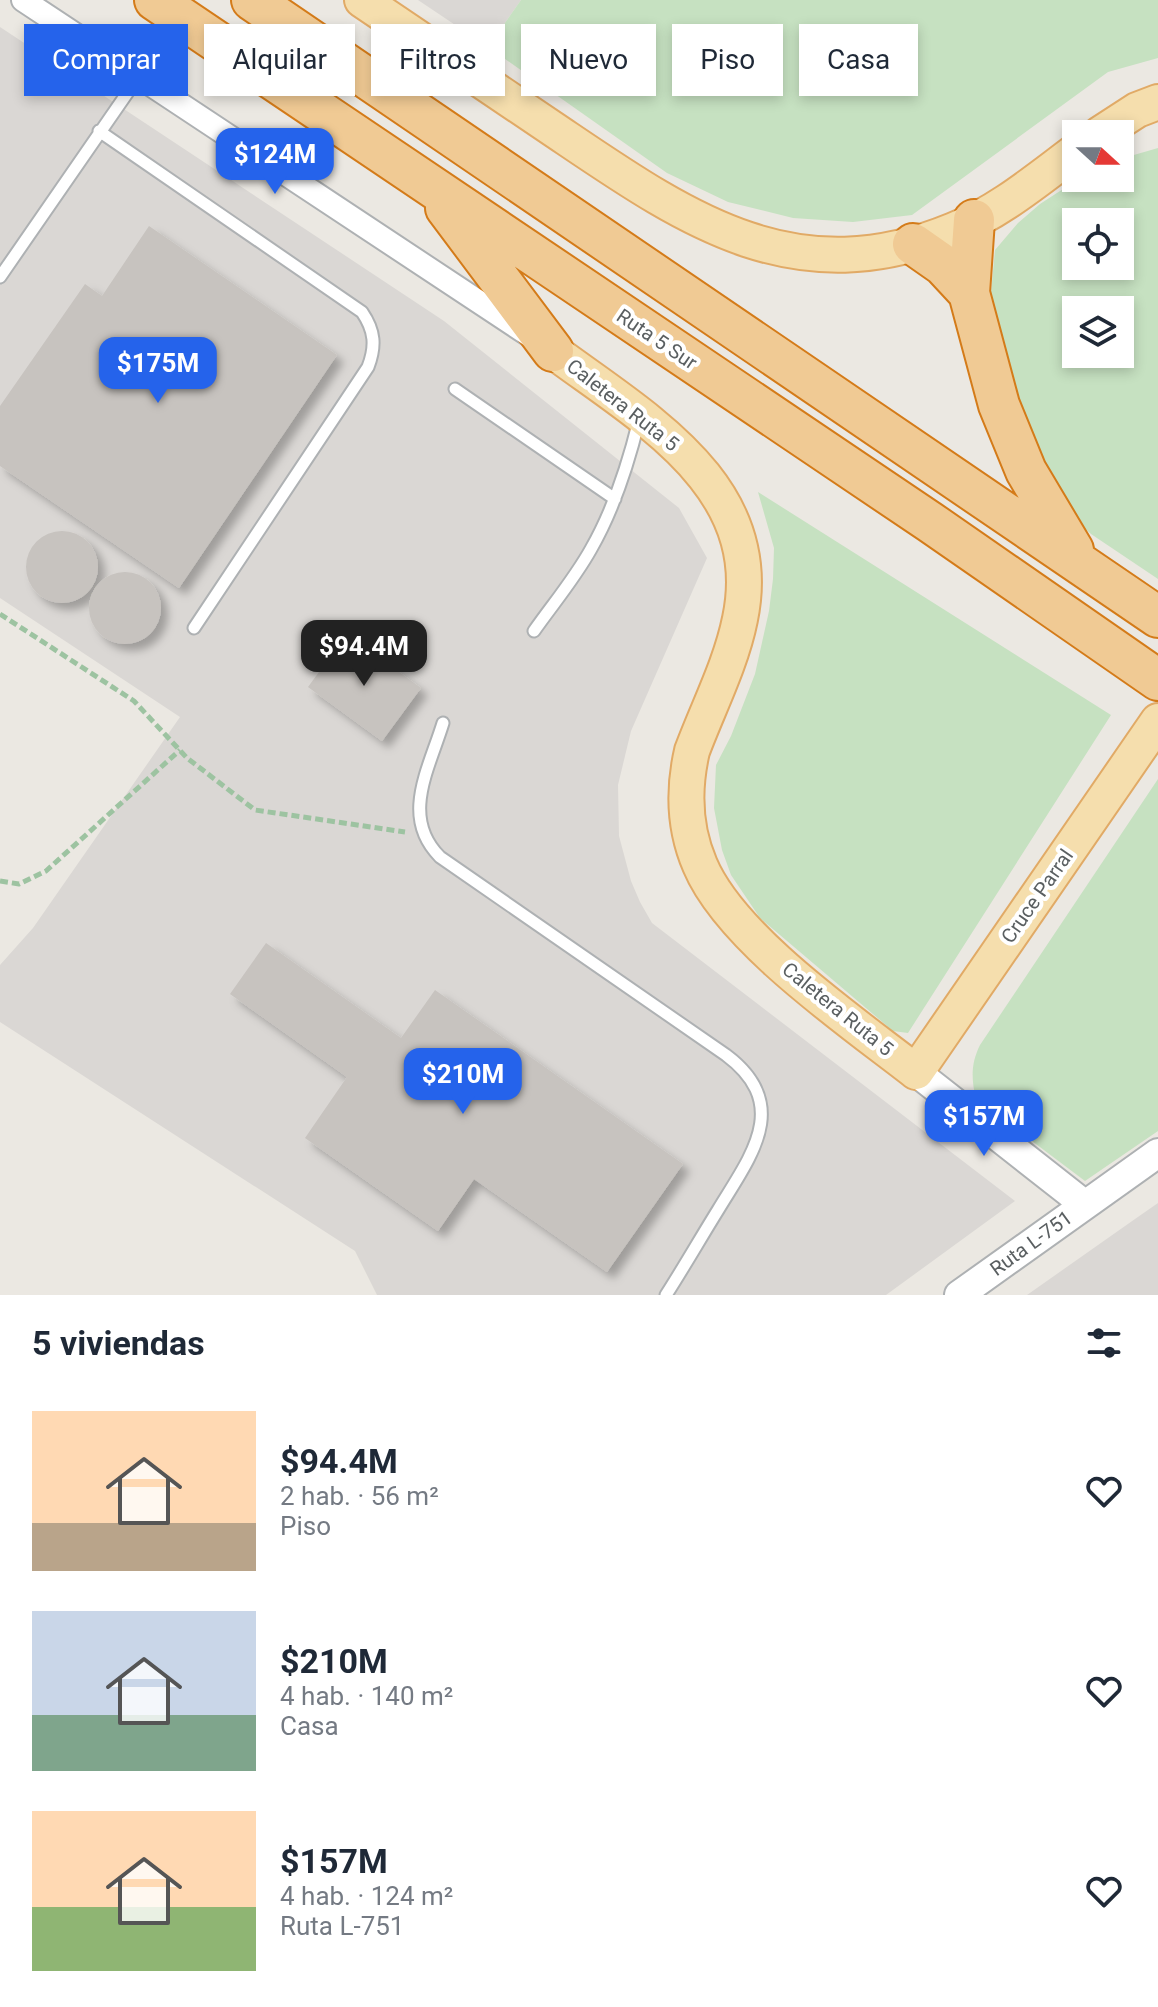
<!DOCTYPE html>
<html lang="es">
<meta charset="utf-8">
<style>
body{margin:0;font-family:Roboto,sans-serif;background:#f2f2f3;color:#1f2937;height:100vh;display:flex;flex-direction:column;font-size:30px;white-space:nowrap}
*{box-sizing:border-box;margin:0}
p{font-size:26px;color:#747a83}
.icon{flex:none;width:44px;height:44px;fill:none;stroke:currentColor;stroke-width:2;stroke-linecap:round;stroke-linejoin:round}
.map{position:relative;height:1295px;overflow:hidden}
.sheet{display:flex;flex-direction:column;background:#fff;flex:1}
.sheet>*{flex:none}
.guide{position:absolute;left:24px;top:24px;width:1110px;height:72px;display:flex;gap:16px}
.needle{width:52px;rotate:111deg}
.controls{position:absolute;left:1062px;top:120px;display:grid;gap:16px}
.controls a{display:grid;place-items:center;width:72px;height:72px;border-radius:0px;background:#fff;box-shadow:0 4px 12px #0003;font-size:40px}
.price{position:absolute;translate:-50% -68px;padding:0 18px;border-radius:16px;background:#2563eb;color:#fff;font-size:26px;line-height:52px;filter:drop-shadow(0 2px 4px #0008)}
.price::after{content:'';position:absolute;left:50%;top:48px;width:24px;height:18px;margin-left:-12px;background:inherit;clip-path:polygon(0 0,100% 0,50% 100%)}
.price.on{background:#222;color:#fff}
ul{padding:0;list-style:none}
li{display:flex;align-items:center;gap:24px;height:200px;padding:0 32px}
li span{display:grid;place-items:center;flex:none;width:224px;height:160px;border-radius:0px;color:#555}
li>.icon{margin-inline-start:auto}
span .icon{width:96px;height:96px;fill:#fffc;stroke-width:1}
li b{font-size:34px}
h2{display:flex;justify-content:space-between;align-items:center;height:96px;padding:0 32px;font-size:34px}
.chip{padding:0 28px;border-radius:0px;background:#fff;box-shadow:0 4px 12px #0003;font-size:28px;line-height:72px}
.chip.on{background:#2563eb;color:#fff}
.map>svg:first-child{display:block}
</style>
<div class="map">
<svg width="1158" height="1295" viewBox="0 0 1158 1295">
<defs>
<filter id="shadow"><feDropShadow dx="7" dy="7" stdDeviation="4" flood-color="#0004"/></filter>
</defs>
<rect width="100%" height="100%" fill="#ebe8e2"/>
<path fill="#dad7d4" d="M 418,0 L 521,0 L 488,47 Z
M 0,27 L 444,321 L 679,508 L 707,558 L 631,731 L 618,785 L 619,836 L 631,881 L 640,902 L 652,923 L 1015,1201 L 886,1295 L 377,1295 L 355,1251 L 0,1022 L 0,965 L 33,928 L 180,717 L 0,598 Z
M 1158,1203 L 1158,1295 L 1027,1295 L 1135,1219 Z"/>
<path fill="#c6e1c1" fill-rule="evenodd" d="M 521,0 L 1158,0 L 1158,58 L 1108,72 L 912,215 L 853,222 L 793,218 L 728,202 L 667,173 L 488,47 Z
M 1158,148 L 1158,579 L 1091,534 L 1066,511 L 1036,465 L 989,314 L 995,250 L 1018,223 L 1040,204 L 1080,178 L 1120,178 L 1120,159 ZM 1076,222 L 1120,222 L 1120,266 L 1076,266 ZM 1076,310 L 1120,310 L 1120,354 L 1076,354 Z
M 758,492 L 1111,715 L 908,1033 L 893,1031 L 760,918 L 731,875 L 722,850 L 714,808 L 716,765 L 731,736 L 755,674 L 769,611 L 773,579 L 774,548 Z
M 1158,779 L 1158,1131 L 1085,1181 L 976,1099 C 971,1079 971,1063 980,1045 Z"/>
<path fill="#c7c3bf" filter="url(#shadow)" d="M 149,226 L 337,355 L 179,588 L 0,466 L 0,406 L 85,284 L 102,296 Z
M26 567a36 36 0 1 1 72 0a36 36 0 1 1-72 0Z
M89 608a36 36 0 1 1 72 0a36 36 0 1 1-72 0Z
M 347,634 L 421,688 L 382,741 L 308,687 Z
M 266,943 L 401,1038 L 435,990 L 683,1164 L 607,1272 L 474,1179 L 438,1231 L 305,1138 L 347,1077 L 230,994 Z"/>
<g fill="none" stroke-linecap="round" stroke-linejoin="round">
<defs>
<path id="service" d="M 99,131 L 362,312 C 375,331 376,346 368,367 L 194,628
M 0,277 L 177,21
M 455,389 L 615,499
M 534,631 C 553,604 575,578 591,549 C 614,509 628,465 639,420
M 443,723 C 429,769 400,817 440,857 L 726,1055 C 793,1105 750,1157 718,1210 C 700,1239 684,1267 666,1295"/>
<path id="minor" d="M 23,0 L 529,335"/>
<path id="tertiary" d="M 916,1072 L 1084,1204
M 959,1295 L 1158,1153"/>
<path id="primary" d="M 362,0 C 425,43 489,86 553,129 C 682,216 792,297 954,230 C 999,212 1037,180 1076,151
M 1100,134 L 1137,110 L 1158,102
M 553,351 C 643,418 768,486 740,619 C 731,664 708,708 692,751 C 683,790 684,828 700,865 C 731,939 852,1022 916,1072 L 1158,721"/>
<path id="motorway" d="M 155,0 L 930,522 L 1158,680
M 252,0 L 1158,617
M 446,208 L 553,351
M 974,220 L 969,293 L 999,405 L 1026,471 L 1073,550
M 913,244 L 943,265 L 969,293"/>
</defs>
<use href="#service" stroke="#aeb1b3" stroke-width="15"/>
<use href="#minor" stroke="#aeb1b3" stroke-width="26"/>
<use href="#tertiary" stroke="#aeb1b3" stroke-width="32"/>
<use href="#primary" stroke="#e1aa66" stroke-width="38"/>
<use href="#motorway" stroke="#d47b19" stroke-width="44"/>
<path stroke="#9dc3a1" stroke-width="5" stroke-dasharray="8 4" stroke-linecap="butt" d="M 0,614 L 134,701 L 187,758 L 255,810 L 405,832
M 0,881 L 19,884 L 46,871 L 180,750"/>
<use href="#service" stroke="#fff" stroke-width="11"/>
<use href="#minor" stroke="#fff" stroke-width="22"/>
<use href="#tertiary" stroke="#fff" stroke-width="28"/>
<use href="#primary" stroke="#f5dead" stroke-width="34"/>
<use href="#motorway" stroke="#f0ca94" stroke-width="40"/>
</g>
<g text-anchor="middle" stroke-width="8" stroke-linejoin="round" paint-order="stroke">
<g font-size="20" fill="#5a5f61" stroke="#fff">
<text transform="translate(657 339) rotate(34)" y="7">Ruta 5 Sur</text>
<text transform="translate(623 405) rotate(38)" y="7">Caletera Ruta 5</text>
<text transform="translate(1037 896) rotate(-55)" y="7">Cruce Parral</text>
<text transform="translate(838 1009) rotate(39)" y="7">Caletera Ruta 5</text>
<text transform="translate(1031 1243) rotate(-36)" y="7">Ruta L-751</text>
</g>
</g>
</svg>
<div class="controls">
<a><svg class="needle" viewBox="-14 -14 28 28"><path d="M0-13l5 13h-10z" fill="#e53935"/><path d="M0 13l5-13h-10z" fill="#747a83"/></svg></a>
<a><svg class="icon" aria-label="locate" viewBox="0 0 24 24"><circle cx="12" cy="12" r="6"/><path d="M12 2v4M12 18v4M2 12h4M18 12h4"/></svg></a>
<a><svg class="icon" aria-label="layers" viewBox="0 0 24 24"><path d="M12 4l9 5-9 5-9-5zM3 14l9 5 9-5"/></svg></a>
</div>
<b class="price" style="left:275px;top:196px">$124M</b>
<b class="price" style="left:158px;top:405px">$175M</b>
<b class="price on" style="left:364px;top:688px">$94.4M</b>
<b class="price" style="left:463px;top:1116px">$210M</b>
<b class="price" style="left:984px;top:1158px">$157M</b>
<div class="guide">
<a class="chip on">Comprar</a>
<a class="chip">Alquilar</a>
<a class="chip">Filtros</a>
<a class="chip">Nuevo</a>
<a class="chip">Piso</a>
<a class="chip">Casa</a>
</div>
</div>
<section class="sheet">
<h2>5 viviendas<svg class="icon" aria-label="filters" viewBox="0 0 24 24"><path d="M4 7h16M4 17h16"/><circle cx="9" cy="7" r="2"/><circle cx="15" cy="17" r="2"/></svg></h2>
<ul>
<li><span style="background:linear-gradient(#ffd9b3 70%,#b9a48a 0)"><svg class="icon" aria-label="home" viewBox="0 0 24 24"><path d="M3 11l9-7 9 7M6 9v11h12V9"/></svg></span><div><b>$94.4M</b><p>2 hab. · 56 m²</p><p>Piso</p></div><svg class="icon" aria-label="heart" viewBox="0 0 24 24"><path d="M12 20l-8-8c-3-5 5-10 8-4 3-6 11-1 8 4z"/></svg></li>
<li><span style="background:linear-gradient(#c9d6e8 65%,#7fa58c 0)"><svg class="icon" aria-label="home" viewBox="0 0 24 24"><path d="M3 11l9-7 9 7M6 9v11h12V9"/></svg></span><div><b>$210M</b><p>4 hab. · 140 m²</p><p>Casa</p></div><svg class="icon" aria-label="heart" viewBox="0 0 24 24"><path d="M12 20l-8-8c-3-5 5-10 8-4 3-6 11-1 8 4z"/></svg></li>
<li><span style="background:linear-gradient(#ffd9b3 60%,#8fb573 0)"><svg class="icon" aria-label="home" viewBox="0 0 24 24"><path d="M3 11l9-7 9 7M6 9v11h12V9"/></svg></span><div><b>$157M</b><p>4 hab. · 124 m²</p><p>Ruta L-751</p></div><svg class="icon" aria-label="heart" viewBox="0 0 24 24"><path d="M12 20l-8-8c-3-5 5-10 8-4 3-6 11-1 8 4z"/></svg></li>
</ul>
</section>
